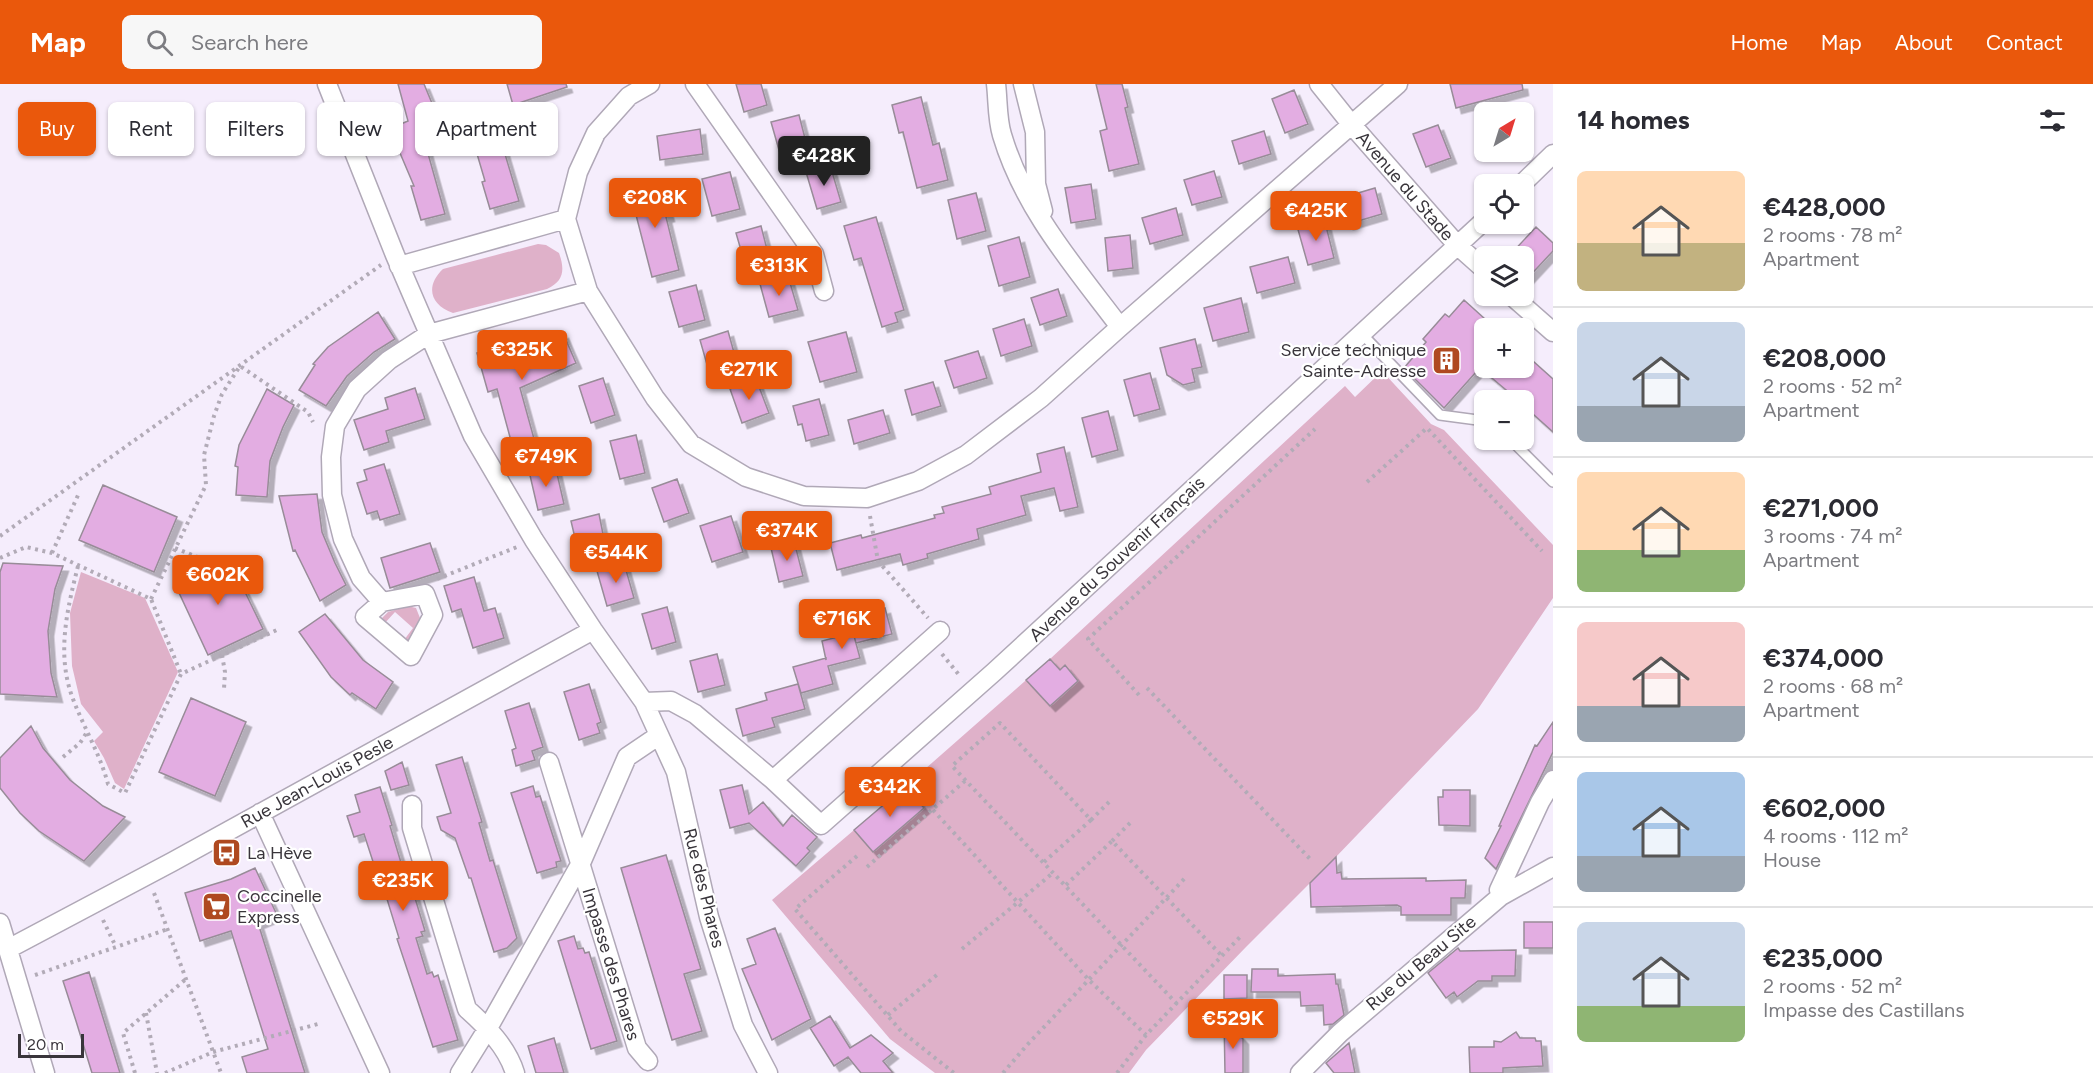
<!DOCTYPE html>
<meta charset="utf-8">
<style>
body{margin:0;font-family:Figtree,sans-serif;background:#f7f7f7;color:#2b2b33;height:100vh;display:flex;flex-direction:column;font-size:22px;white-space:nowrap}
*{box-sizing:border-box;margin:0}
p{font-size:20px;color:#7c7c81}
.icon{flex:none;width:33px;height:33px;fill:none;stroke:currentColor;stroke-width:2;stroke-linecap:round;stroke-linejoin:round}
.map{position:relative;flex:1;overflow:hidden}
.side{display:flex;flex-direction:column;background:#fff;width:540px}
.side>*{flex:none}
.hud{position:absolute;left:18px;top:18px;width:570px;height:54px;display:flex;gap:12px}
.needle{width:39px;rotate:38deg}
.tools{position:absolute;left:1474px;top:18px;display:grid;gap:12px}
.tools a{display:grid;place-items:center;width:60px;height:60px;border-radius:9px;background:#fff;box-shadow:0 2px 4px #0004;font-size:30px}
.scale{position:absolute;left:18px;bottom:15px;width:66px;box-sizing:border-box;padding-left:6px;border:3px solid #39353b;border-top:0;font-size:16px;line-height:21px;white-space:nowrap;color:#39353b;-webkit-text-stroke:4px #fff;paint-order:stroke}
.price{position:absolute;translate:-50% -51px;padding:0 14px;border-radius:6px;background:#ea580c;color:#fff;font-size:20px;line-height:39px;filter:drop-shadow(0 2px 3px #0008)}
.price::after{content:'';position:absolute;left:50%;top:36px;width:18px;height:14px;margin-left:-9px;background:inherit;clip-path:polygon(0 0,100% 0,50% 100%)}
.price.on{background:#222;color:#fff}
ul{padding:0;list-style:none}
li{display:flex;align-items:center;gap:18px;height:150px;padding:0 24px}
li+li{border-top:2px solid #e1e1e2}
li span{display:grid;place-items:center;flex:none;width:168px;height:120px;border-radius:9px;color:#555}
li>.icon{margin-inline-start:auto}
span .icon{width:72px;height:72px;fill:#fffc;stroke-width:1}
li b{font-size:26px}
h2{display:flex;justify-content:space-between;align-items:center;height:72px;padding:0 24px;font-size:26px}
.chip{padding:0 21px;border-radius:9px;background:#fff;box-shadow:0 2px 4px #0004;font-size:21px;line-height:54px}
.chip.on{background:#ea580c;color:#fff}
header{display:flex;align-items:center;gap:36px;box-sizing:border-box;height:84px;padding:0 30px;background:#ea580c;color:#fff}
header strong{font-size:28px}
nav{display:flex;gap:33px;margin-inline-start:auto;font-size:21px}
.search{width:420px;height:54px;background:#f7f7f7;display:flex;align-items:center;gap:15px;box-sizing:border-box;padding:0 21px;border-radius:9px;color:#7c7c81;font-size:22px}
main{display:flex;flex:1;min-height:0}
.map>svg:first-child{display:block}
</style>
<header>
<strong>Map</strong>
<div class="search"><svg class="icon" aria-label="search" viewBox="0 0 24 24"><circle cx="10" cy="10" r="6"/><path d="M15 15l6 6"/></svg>Search here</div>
<nav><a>Home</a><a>Map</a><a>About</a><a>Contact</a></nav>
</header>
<main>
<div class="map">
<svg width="1553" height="989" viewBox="0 0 1553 989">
<defs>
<filter id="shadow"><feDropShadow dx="5.5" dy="5.5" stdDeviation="0" flood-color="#0004"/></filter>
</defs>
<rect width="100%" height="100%" fill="#f5edfc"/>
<path fill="#dfb1c9" d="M 538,160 L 546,161 L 559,169 C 565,186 564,197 547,205 L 453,229 C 430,221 425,202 443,185 Z
M 1382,287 L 1431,340 L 1444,346 L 1553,461 L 1553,514 L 1478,625 L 1333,776 L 1246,863 L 1146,966 L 1129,989 L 935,989 L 890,955 L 772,816 L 908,700 L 1050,575 L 1345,302 L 1355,313 Z
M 81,488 L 145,514 L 178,588 L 124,705 L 115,699 L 104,674 L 94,657 L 103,648 L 81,620 L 72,582 L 70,529 Z
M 408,522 L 416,524 L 420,534 L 409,558 L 404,556 L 413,544 L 395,528 L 384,540 L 382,534 L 388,528 Z"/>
<path fill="#e3ade2" stroke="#988c98" stroke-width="1.5" filter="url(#shadow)" d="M 398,0 L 424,0 L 448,58 L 427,66 L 445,130 L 421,136 L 411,102 L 414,102 L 397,62 L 392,64 L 384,47 L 408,37 Z
M 507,0 L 566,0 L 567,3 L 513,21 Z
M 736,0 L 761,0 L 767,21 L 744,28 Z
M 1096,0 L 1122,0 L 1128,23 L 1125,24 L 1139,80 L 1109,87 L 1100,47 L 1107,45 Z
M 1450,0 L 1522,0 L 1523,6 L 1456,24 Z
M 1294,6 L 1308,40 L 1285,49 L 1272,15 Z
M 921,13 L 933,61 L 939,59 L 948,96 L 917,104 L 903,48 L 899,49 L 892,21 Z
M 799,31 L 808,66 L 781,73 L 771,38 Z
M 503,37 L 509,58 L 502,60 L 519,117 L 490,125 L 482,98 L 485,97 L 470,46 Z
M 1438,41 L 1451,74 L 1426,83 L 1413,50 Z
M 700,45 L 703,70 L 660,76 L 657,52 Z
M 1264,47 L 1271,70 L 1239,80 L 1232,57 Z
M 830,81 L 841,118 L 817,125 L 806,88 Z
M 1214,87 L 1222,113 L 1192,121 L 1184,96 Z
M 730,88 L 740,125 L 712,132 L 702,95 Z
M 658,96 L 669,132 L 666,133 L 679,186 L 652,193 L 635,127 L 640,126 L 634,103 Z
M 1091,100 L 1096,135 L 1071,139 L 1065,104 Z
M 1375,104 L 1382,130 L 1348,140 L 1341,114 Z
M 976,109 L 986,147 L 957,155 L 948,116 Z
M 1176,124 L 1183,151 L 1150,160 L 1142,134 Z
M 876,133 L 904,226 L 895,229 L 898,238 L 882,243 L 861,174 L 854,176 L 844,142 Z
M 1324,134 L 1334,174 L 1308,181 L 1297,142 Z
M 761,142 L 771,181 L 747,187 L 736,149 Z
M 1536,143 L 1553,159 L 1553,167 L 1524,198 L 1524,172 L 1509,172 Z
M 1130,151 L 1133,184 L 1108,187 L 1105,154 Z
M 1019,153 L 1030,193 L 999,202 L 988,162 Z
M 1288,173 L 1295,199 L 1257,209 L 1250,183 Z
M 788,192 L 798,226 L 769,233 L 760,200 Z
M 696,201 L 705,236 L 679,243 L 669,208 Z
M 1058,205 L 1067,232 L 1040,241 L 1031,214 Z
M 1241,214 L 1249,248 L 1213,257 L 1204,224 Z
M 1464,216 L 1485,235 L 1485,278 L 1444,324 L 1404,284 L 1426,258 L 1423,255 L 1445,230 L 1449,233 Z
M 378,228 L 395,255 L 374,268 L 347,292 L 326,322 L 299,306 L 315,281 L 313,280 L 328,263 Z
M 1024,235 L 1032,262 L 1001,272 L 993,245 Z
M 728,247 L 738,283 L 710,291 L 700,256 Z
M 846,248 L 857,288 L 820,298 L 808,258 Z
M 563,249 L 576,279 L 520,304 L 536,362 L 514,368 L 497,305 L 488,308 L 477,269 L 505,261 L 509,273 Z
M 1195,255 L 1202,283 L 1192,285 L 1195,298 L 1183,301 L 1167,291 L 1160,264 Z
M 978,267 L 987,294 L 954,304 L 945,277 Z
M 1524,269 L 1553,295 L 1553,348 L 1524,322 L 1524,316 L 1518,316 L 1480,284 L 1524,284 Z
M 1150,289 L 1160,325 L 1134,332 L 1124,296 Z
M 603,294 L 615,331 L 591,339 L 579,302 Z
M 756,295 L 769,329 L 742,339 L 730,305 Z
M 933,298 L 941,322 L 912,331 L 905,306 Z
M 415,304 L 425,335 L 386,347 L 389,358 L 364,366 L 354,336 L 388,325 L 385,314 Z
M 267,305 L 294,321 L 283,343 L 270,377 L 267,413 L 236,411 L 238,383 L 235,382 L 239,361 Z
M 819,315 L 829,351 L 806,357 L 802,340 L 798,341 L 793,322 Z
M 883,326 L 890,349 L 854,360 L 848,336 Z
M 1108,327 L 1118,366 L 1092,373 L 1082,334 Z
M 636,351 L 645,389 L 620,395 L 610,357 Z
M 1064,363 L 1078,423 L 1060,427 L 1054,404 L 1021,412 L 1026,431 L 977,445 L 979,455 L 927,470 L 928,474 L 903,481 L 900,470 L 837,486 L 830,459 L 861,451 L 862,454 L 935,434 L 934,431 L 944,429 L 942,423 L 991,410 L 989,403 L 1041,388 L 1037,370 Z
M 384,380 L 400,430 L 380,436 L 377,427 L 367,430 L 357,399 L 367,396 L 364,386 Z
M 555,381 L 564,420 L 538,426 L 529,387 Z
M 677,395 L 689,429 L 664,438 L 652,404 Z
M 103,401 L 177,433 L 154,488 L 79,456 Z
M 317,410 L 322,448 L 335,479 L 346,501 L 320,517 L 295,466 L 293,467 L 279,412 Z
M 599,430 L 606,465 L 579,471 L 571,437 Z
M 731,432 L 743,468 L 712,478 L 700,442 Z
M 794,457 L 803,492 L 779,498 L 771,464 Z
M 430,459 L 440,488 L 390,504 L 381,474 Z
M 228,473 L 263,545 L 208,571 L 174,498 Z
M 3,479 L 63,482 L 55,505 L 48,547 L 51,589 L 57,613 L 0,610 L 0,488 Z
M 624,479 L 634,514 L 607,522 L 597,487 Z
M 474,493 L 484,527 L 495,524 L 504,554 L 473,564 L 461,525 L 452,528 L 444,502 Z
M 667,523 L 676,558 L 652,565 L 642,530 Z
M 885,524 L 892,550 L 856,559 L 854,552 L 860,574 L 828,582 L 833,600 L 801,609 L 793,583 L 826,574 L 826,576 L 822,557 L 853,549 L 849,534 Z
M 325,530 L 363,576 L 393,598 L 376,625 L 352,609 L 350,611 L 331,593 L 299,548 Z
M 717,570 L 725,601 L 698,608 L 690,577 Z
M 1050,575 L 1060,586 L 1065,581 L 1078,597 L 1050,622 L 1026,596 Z
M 589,600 L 601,638 L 597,640 L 600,649 L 579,656 L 564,608 Z
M 798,600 L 805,625 L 772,634 L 775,643 L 743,652 L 736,625 L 767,616 L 765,609 Z
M 191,614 L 246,638 L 215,712 L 159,688 Z
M 529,619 L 543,663 L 532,667 L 535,676 L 516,682 L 512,666 L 516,664 L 505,627 Z
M 1553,638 L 1553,668 L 1496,785 L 1485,774 L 1501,742 L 1499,742 L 1535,661 L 1537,662 Z
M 31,642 L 43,664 L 70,696 L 103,722 L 125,733 L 84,777 L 39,747 L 20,729 L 0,704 L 0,674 Z
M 462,673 L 482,738 L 479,739 L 490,777 L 493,776 L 517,854 L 507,864 L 494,868 L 471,794 L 469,794 L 455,754 L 441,746 L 437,733 L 451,729 L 436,681 Z
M 402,678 L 409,701 L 391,706 L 385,687 Z
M 908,700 L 920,715 L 918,717 L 924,724 L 873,768 L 854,746 Z
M 742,701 L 749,730 L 763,718 L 783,742 L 792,731 L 817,753 L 807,764 L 810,767 L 796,782 L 749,739 L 730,744 L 720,706 Z
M 533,702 L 536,713 L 540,712 L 561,777 L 556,778 L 557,783 L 537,789 L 511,709 Z
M 380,703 L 392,741 L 390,742 L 402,782 L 405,781 L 425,847 L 421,848 L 423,852 L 416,854 L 427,890 L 432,888 L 434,893 L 438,891 L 458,956 L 433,963 L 397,855 L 399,854 L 379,789 L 377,790 L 364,750 L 354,753 L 347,732 L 360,728 L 355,711 Z
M 1443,706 L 1470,706 L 1470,742 L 1439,741 L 1438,713 L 1443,713 Z
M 666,771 L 701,885 L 684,890 L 702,947 L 672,956 L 621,784 Z
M 1336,773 L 1337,789 L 1341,788 L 1342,795 L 1426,794 L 1426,797 L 1466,796 L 1465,814 L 1451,814 L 1451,831 L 1401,831 L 1401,823 L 1397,821 L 1311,823 L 1310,799 Z
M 255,784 L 277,831 L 258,839 L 305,989 L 247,989 L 242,973 L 268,965 L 231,847 L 200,857 L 185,809 L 231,795 Z
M 1524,838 L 1553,838 L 1553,864 L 1524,864 Z
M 775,844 L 811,935 L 772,956 L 742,885 L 756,880 L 747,855 Z
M 574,852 L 578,865 L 583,864 L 585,869 L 589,868 L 617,957 L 591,965 L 558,857 Z
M 1458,864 L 1460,867 L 1516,866 L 1515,892 L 1492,892 L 1492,897 L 1478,897 L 1457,913 L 1454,908 L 1446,914 L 1428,889 Z
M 1252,885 L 1278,885 L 1278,892 L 1335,890 L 1336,900 L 1338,900 L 1344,931 L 1333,940 L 1324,941 L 1323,921 L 1301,922 L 1300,908 L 1251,908 Z
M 89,888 L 120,989 L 92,989 L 76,937 L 63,897 Z
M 1224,891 L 1247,891 L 1247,914 L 1224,915 Z
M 830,932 L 850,964 L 871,951 L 893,969 L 883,977 L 893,989 L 861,989 L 848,973 L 834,982 L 810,944 Z
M 1224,935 L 1243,955 L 1243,989 L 1225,989 Z
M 1516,948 L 1520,954 L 1535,954 L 1536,957 L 1541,957 L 1543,982 L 1503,984 L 1503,989 L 1470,989 L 1469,963 L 1494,963 L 1494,957 L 1501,958 Z
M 554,954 L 564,989 L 536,989 L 528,962 Z
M 1349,959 L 1355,989 L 1334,989 L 1326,979 Z"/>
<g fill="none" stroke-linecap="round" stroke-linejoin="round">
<defs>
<path id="service" d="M 1362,250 L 1440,331 L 1485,337
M 1511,356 L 1553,398"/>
<path id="minor" d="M 327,0 L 395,171 L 473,352 L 534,456 L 593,546 L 644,618 L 671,617 L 695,630 L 773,696 L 940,547
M 695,0 L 814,170 L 824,207
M 996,0 C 998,16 997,35 1002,51 C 1024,125 1074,182 1120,243
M 1023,0 L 1035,48 L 1036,100 L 1043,127
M 1319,0 L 1351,40 L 1458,162 L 1485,186
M 1522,100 L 1553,70
M 566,135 L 588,207 L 655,314 L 691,360 L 746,393 L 804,412 L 867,414 L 918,397 L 966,371 L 1041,314 L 1120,243 L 1398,0
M 566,135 L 578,88 L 596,49 L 629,12 L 650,0
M 399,182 L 566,135
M 1512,212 L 1553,248
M 382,518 L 425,510 L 433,531 L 411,572 L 365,533 L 382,518 L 361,494 L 343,455 L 332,411 L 331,373 L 335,342 L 357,305 L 389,276 L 429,250 L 588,207
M 644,618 L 676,688 L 709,833 L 743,941 L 768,989
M 549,678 L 637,964 L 648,977
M 773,696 L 821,741 L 994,588 L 1485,136
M 412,721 L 412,744 L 467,925 C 487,943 507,963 515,989
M 260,729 L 380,989
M 1501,812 L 1499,806 L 1540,718 L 1553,696
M 0,839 L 45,989
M 8,865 L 172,778 L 593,546
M 460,989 L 488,944 L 581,779 L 627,673 L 658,652
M 1300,989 L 1340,949 L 1501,812 L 1553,783"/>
</defs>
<use href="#service" stroke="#b0a8b7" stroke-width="12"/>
<use href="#minor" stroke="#b0a8b7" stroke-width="21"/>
<path stroke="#b2abb7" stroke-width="4" stroke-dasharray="3 4.5" stroke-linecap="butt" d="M 1367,398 L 1427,344 L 1542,467
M 870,432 L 878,477 L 928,534
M 0,452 L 381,181
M 175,464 L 207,477
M 52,469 L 79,409
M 0,474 L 26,463 L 52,469 L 151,515 L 181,590
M 78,482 C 67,526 56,571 73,615 C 84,644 100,670 108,700 L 125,709 L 181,590 L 279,545
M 437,495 L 517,463
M 151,515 L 206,401 L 204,371 L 214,332 L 222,310 L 240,282 L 308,328 L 313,338
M 942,570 L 960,592
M 222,571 L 225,588 L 224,605
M 1147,604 L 1312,777
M 1139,611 L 1088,555 L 1315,345
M 63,673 L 80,659 L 87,648
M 933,726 L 1089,896 L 1146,951
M 1091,736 L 1112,715
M 1112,757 L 1132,737
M 857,772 L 795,825 L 901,947 L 954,989
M 1044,778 L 1091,736 L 1000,639 L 952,682 L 1177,920
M 867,783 L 966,696
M 1066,801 L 1112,757 L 1222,872
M 154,809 L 221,989
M 103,836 L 116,863
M 962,865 L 1054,788
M 35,891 L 168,845
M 146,929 L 157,989
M 888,931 L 938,890
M 135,989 L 123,949 L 186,895
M 165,989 L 213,968 L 318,940
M 1003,989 L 1027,961 L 1185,794
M 1117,989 L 1146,951 L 1240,853"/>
<use href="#service" stroke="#fff" stroke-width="9"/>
<use href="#minor" stroke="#fff" stroke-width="18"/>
</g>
<defs>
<symbol id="building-square" viewBox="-11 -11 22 22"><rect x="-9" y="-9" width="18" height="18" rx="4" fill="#af4920" stroke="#fff"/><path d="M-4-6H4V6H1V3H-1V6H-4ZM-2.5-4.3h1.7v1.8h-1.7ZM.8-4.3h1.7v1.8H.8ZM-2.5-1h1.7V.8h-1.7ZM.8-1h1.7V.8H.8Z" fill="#fff"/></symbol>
<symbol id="bus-square" viewBox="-11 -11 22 22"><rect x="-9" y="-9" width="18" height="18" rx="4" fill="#af4920" stroke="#fff"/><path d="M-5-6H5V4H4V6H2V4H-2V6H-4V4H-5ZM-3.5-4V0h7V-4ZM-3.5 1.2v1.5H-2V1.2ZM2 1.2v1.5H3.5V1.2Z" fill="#fff"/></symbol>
<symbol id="supermarket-square" viewBox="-11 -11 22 22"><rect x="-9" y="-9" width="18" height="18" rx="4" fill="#af4920" stroke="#fff"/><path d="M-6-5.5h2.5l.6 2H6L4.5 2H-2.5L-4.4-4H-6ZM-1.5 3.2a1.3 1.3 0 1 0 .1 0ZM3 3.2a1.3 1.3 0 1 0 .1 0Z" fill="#fff"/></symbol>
</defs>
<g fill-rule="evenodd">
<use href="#building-square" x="1430" y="260" width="33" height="33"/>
<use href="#bus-square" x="210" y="752" width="33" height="33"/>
<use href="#supermarket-square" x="200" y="806" width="33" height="33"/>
</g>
<g text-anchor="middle" stroke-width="4.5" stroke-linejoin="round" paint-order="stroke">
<g font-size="18" fill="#39353b" stroke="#fff">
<text transform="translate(1405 102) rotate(49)" y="6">Avenue du Stade</text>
<text transform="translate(1117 475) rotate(-43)" y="6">Avenue du Souvenir Français</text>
<text transform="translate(317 698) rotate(-29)" y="6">Rue Jean-Louis Pesle</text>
<text transform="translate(704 804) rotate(76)" y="6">Rue des Phares</text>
<text transform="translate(1421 879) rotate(-40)" y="6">Rue du Beau Site</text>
<text transform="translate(611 880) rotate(73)" y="6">Impasse des Phares</text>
</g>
<g font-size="18" fill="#39353b" stroke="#fff" text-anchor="start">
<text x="1426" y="272" text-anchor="end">Service technique<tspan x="1426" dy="21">Sainte-Adresse</tspan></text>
<text x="247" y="775">La Hève</text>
<text x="237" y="818">Coccinelle<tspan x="237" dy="21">Express</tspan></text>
</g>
</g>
</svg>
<div class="tools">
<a><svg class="needle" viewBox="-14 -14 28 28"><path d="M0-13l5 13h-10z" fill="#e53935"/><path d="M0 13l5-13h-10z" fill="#7c7c81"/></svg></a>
<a><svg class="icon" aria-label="locate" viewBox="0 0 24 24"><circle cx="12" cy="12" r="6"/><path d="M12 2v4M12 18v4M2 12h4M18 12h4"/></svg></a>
<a><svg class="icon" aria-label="layers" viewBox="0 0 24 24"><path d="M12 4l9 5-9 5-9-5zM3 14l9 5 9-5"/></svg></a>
<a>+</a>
<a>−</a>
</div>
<div class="scale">20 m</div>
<b class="price on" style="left:824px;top:103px">€428K</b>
<b class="price" style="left:655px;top:145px">€208K</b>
<b class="price" style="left:1316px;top:158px">€425K</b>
<b class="price" style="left:779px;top:213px">€313K</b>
<b class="price" style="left:522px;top:297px">€325K</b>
<b class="price" style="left:749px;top:317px">€271K</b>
<b class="price" style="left:546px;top:404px">€749K</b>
<b class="price" style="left:787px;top:478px">€374K</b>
<b class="price" style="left:616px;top:500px">€544K</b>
<b class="price" style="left:218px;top:522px">€602K</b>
<b class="price" style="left:842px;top:566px">€716K</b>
<b class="price" style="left:890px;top:734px">€342K</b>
<b class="price" style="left:403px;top:828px">€235K</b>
<b class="price" style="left:1233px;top:966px">€529K</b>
<div class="hud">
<a class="chip on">Buy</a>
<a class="chip">Rent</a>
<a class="chip">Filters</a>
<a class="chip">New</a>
<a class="chip">Apartment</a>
</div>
</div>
<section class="side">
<h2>14 homes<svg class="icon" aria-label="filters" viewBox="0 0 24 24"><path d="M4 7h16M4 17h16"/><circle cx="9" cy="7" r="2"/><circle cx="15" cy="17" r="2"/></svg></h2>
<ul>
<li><span style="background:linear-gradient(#ffd9b3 60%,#c2b280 0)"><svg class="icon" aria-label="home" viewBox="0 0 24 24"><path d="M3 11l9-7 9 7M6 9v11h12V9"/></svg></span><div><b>€428,000</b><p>2 rooms · 78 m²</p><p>Apartment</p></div></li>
<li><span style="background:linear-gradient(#c9d6e8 70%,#9aa5b1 0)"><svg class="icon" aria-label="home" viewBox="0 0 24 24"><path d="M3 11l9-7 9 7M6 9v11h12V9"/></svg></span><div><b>€208,000</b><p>2 rooms · 52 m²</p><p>Apartment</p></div></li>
<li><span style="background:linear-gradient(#ffd9b3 65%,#8fb573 0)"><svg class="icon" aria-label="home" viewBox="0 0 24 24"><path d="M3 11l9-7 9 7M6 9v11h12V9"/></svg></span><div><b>€271,000</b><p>3 rooms · 74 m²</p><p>Apartment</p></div></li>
<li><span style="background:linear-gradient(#f6c9c9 70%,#9aa5b1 0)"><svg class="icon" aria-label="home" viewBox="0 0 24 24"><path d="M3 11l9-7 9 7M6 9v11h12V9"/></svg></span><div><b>€374,000</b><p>2 rooms · 68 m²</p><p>Apartment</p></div></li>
<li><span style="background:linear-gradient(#a9c7e8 70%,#9aa5b1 0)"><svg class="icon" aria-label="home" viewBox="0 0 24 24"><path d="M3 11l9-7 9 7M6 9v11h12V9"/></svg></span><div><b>€602,000</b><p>4 rooms · 112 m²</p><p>House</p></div></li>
<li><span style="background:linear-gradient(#c9d6e8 70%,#8fb573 0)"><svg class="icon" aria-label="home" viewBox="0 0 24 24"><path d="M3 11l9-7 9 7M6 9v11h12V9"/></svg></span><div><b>€235,000</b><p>2 rooms · 52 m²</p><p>Impasse des Castillans</p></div></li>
</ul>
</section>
</main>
